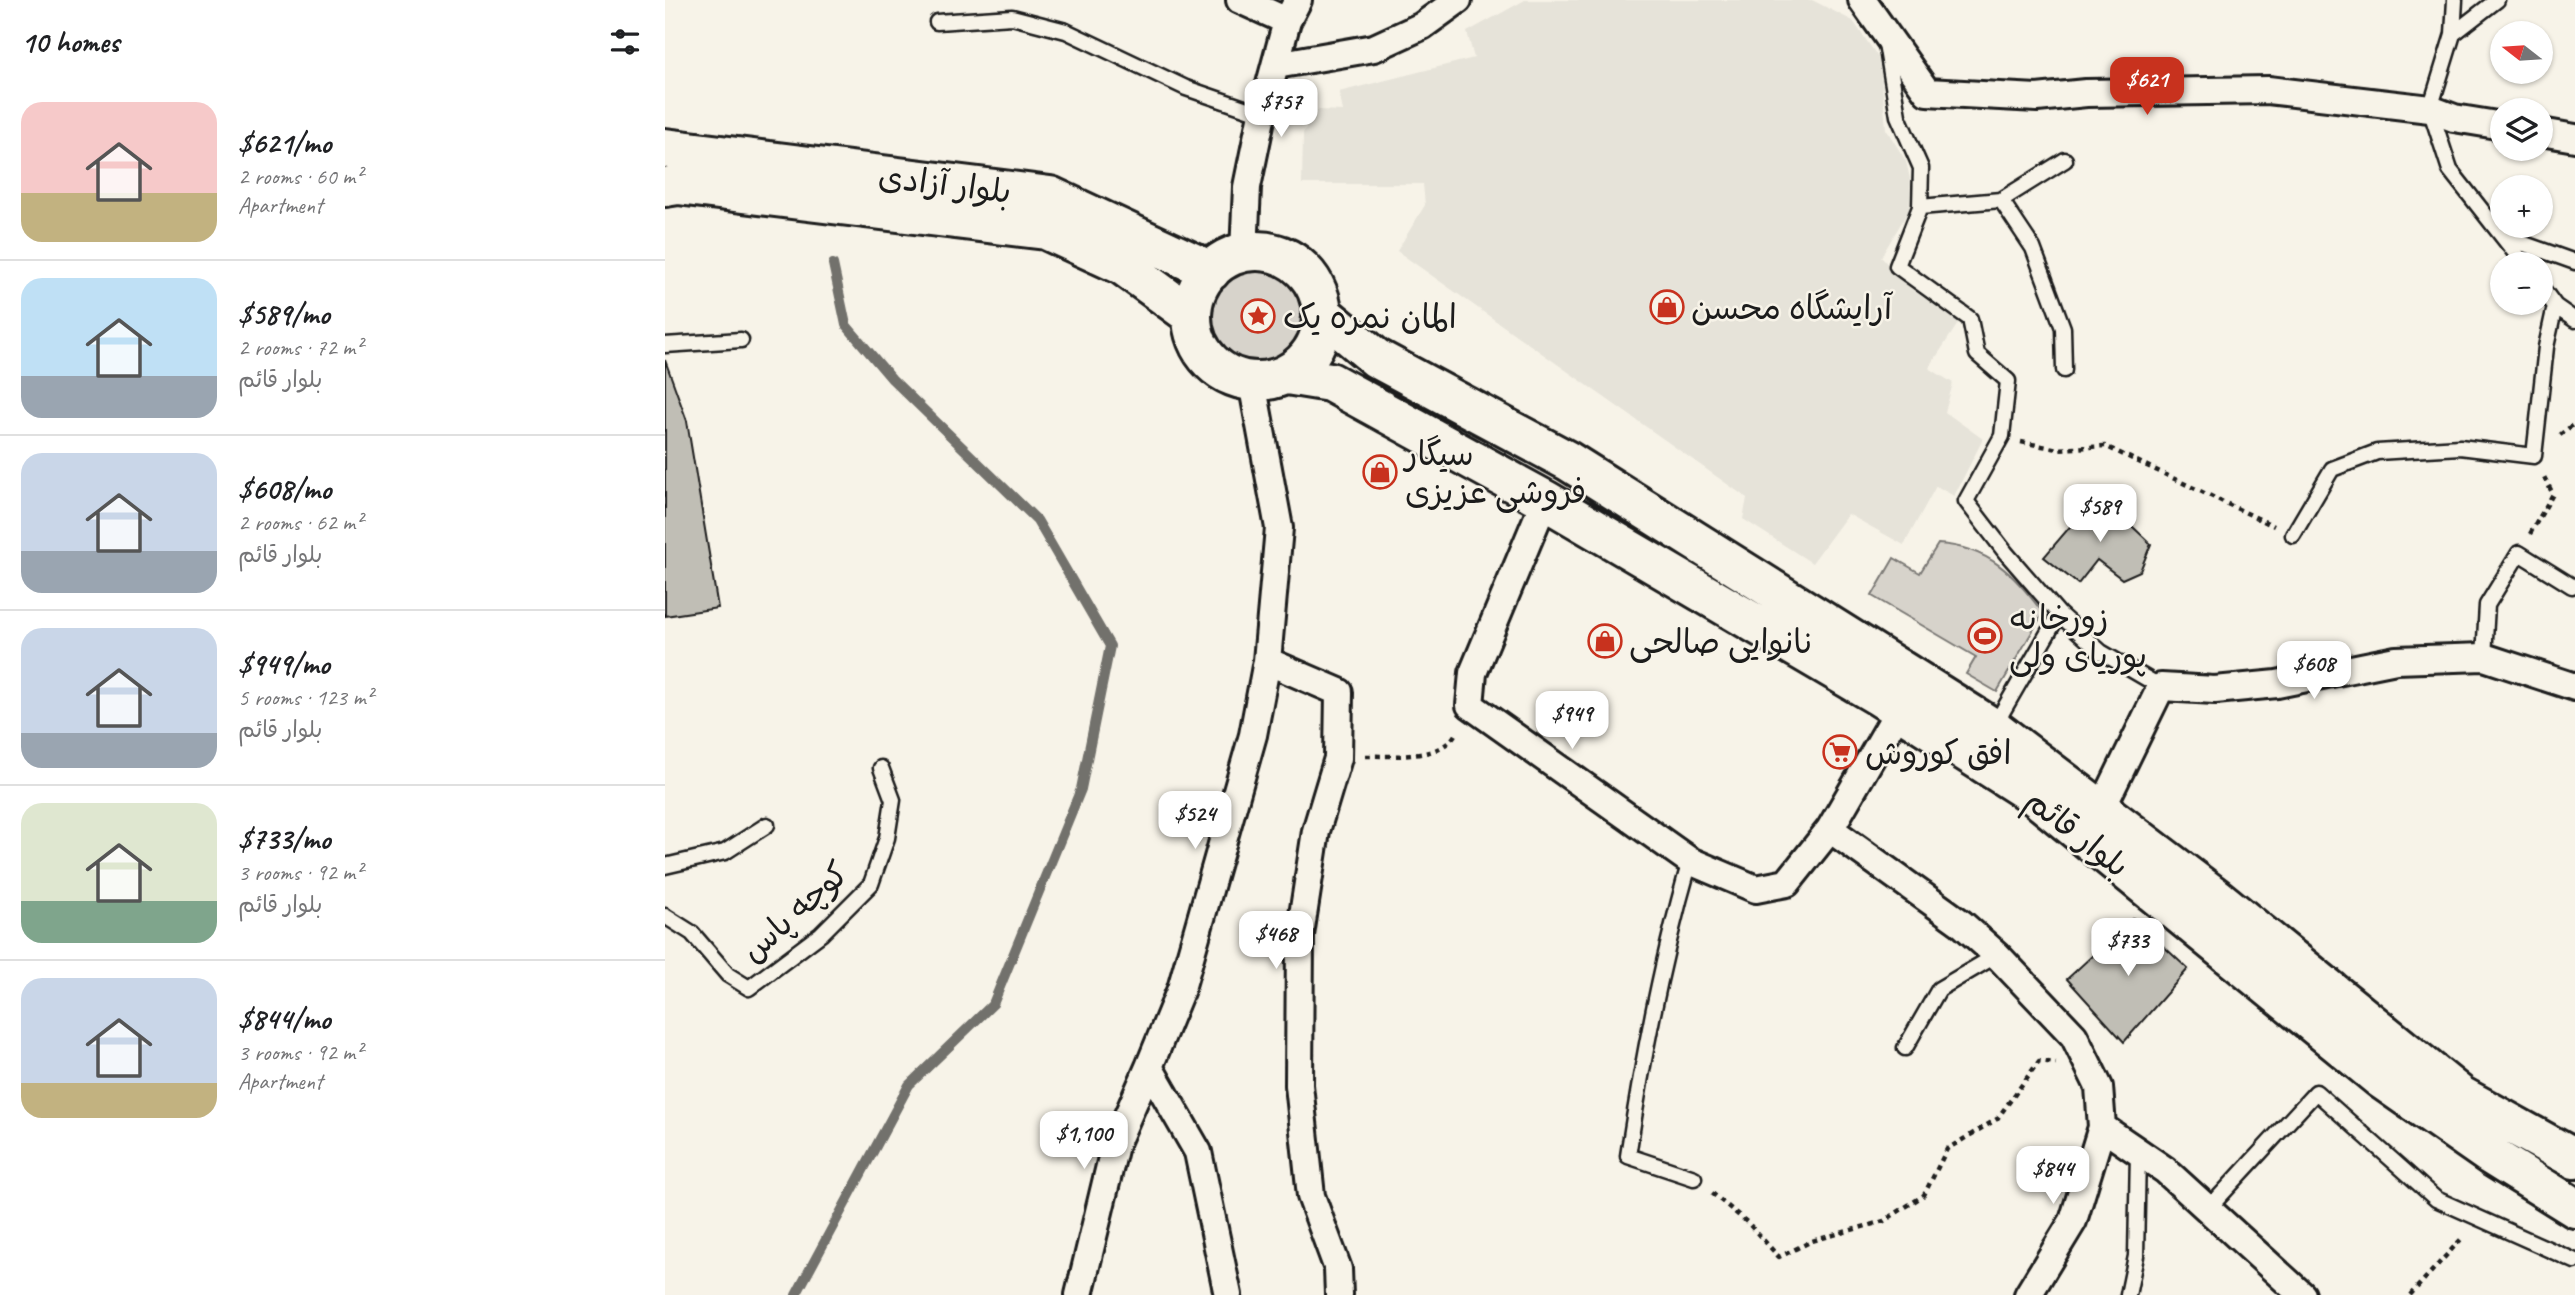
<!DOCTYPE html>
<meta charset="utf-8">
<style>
body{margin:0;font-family:Caveat,"Playpen Sans Arabic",sans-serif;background:#f6f6f6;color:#202124;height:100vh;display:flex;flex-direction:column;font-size:26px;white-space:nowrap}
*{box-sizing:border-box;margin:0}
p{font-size:23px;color:#757577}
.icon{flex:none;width:38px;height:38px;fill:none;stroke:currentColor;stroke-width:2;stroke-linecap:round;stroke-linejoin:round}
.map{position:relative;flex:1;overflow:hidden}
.panel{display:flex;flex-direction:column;background:#fff;width:665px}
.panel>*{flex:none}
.needle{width:46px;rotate:287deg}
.buttons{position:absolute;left:1825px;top:21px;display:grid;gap:14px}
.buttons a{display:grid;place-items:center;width:63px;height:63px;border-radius:50%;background:#fff;box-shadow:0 2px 5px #0004;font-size:35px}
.price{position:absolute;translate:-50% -60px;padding:0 16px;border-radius:14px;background:#fff;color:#222;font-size:23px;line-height:46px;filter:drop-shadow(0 2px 4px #0008)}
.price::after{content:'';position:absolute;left:50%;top:42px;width:21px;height:16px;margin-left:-10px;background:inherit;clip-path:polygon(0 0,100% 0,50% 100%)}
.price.on{background:#c8321e;color:#fff}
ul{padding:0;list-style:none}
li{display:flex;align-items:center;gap:21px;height:175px;padding:0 21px}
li+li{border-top:2px solid #e0e0e0}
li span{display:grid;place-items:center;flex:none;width:196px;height:140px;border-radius:21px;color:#555}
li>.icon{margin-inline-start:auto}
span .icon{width:84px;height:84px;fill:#fffc;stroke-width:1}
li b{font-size:30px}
h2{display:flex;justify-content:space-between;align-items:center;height:84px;padding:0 21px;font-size:30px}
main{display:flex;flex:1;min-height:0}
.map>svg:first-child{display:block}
</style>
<main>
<section class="panel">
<h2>10 homes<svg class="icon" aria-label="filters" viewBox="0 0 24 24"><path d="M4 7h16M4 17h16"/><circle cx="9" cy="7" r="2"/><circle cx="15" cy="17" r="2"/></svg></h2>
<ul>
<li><span style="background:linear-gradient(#f6c9c9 65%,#c2b280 0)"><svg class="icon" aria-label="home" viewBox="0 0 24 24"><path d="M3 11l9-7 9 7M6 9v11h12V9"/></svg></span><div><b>$621/mo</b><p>2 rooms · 60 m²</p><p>Apartment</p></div></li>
<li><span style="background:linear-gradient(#bfe0f5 70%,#9aa5b1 0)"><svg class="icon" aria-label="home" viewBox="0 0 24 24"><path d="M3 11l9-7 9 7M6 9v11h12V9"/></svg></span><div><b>$589/mo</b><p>2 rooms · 72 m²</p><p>بلوار قائم</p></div></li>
<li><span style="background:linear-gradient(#c9d6e8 70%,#9aa5b1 0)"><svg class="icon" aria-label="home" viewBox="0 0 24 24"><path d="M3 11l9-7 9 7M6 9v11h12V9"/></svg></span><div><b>$608/mo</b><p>2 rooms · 62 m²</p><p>بلوار قائم</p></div></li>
<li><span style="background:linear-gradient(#c9d6e8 75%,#9aa5b1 0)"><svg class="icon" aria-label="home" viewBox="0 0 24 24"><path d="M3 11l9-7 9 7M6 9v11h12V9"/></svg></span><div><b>$949/mo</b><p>5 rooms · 123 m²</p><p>بلوار قائم</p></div></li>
<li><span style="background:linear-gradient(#dfe7d0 70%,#7fa58c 0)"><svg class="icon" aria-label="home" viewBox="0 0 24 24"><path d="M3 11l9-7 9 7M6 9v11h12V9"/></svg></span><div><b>$733/mo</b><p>3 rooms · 92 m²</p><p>بلوار قائم</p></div></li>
<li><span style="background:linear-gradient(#c9d6e8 75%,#c2b280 0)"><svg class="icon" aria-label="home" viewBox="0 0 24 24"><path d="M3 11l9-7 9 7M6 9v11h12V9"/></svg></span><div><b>$844/mo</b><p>3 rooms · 92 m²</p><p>Apartment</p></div></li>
</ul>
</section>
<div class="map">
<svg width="1910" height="1295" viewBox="0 0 1910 1295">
<rect width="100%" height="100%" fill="#f7f3e8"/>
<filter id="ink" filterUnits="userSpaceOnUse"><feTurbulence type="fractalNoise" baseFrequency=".0143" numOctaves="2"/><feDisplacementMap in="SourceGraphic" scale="14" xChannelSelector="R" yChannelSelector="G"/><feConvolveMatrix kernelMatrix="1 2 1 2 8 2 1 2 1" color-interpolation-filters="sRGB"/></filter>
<g filter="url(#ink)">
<path fill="#e6e3d9" d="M 860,0 L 1147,0 L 1188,21 L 1215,60 L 1221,129 L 1241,161 L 1246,183 L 1244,210 L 1216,257 L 1246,289 L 1294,322 L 1264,368 L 1288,383 L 1280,412 L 1318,439 L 1289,496 L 1271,486 L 1239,545 L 1183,514 L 1147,563 L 1078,519 L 1082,498 L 732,251 L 760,205 L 758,184 L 637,184 L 638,133 L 653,110 L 678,111 L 674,92 L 809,58 L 802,32 Z"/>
<path fill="#d7d3cb" stroke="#7a7874" stroke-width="2" d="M540 318a53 53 0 1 1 106 0a53 53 0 1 1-106 0Z
M 1273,544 C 1324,547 1350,575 1378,613 L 1332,692 L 1301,674 L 1311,657 L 1207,596 L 1229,558 L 1255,573 Z"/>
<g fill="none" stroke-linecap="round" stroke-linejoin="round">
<path stroke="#72716c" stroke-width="10" d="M 131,1295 L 244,1085 L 328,1004 L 416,789 L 445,646 L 372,520 L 227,379 L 181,325 L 168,264"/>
</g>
<path fill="#c0beb5" stroke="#1c1c1c" stroke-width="2" d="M 0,360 L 22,421 L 53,608 L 0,616 Z
M 1433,494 L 1486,544 L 1475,571 L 1457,579 L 1432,560 L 1413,584 L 1379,557 Z
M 1468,918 L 1523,969 L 1459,1042 L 1402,979 Z"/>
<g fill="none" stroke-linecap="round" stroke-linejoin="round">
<defs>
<path id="lane" d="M 1832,0 L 1788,34 L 1765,109 L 1785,170 L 1859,264
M 272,22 L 347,17 L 401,31 L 521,88 L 597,114
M 1788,34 L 1790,0
M 1221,43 L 1233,116 L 1256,168 L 1255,207 L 1232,266 L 1305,319 L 1312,354 L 1343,381 L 1337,436 L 1301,501 L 1341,553 L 1394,614 L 1328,728
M 1336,200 L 1368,248 L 1398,328 L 1399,370
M 1255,207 L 1336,200 L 1400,160
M 1840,237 L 1910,262
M 1876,287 L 1890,306 L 1910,320
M 0,345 L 76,340
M 1628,535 L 1667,469 L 1712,452 L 1795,447 L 1869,456 L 1881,347 L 1890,306
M 1394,614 L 1436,652 L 1496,687
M 1819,657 L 1822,605 L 1854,553 L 1907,586
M 1025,861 C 997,958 978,1056 963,1156 L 1029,1178
M 0,866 L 60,852 L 102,825
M 0,916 L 27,933 L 63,975 L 84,988 L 156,934 L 206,884 L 222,838 L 228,800 L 216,768
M 1240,1048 L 1274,989 L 1332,955
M 1543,1209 L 1651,1092 L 1771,1199 L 1910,1261
M 1463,1295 L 1471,1256 L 1473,1152"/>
<path id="street" d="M 575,0 L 622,21
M 1197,0 L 1262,92 L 1372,98 L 1421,93 L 1603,90 L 1765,109 L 1789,118 L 1838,126
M 611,65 L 709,48 L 757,26 L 793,0
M 1876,132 L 1910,138
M 579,252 L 582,187 L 597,114 L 622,21 L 633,0
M 880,500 L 808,673 L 805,705 L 1025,861 L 1091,889 L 1122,883 L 1165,829
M 602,661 L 674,692 L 673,758 L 651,831 L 635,935 L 634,1085 L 646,1196 L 673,1269 L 674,1295
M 1234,710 L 1165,829 L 1296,923 L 1332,955 L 1409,1036 L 1434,1087 L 1437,1127 L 1500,1170 L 1637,1295
M 1436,810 L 1496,687 L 1550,690 L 1612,684 L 1731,660 L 1819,657 L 1910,687
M 414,1295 L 450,1145 L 484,1067
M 563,1295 L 533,1152 L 484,1067 L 516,989 L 588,735 L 602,661 L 614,528 L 587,382
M 1363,1295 L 1408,1221 L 1437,1127"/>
<path id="primary" d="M 0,148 L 385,196 L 546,271
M 0,187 L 13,185 L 381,230 L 457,265 L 527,316
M527 316a65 65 0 1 1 130 0a65 65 0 1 1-130 0Z
M 658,314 L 711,358 L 903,461 L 1328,728 L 1553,899 L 1796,1096 L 1910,1159
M 622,375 L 665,382 L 880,500 L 1212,695 L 1370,796 L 1716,1079 L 1825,1155 L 1910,1208"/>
</defs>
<use href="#lane" stroke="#1c1c1c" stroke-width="19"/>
<use href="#street" stroke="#1c1c1c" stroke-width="32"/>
<use href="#primary" stroke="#1c1c1c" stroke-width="44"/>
<path stroke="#1c1c1c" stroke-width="4.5" stroke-dasharray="5 5" stroke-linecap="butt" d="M 1895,435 L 1910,423
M 1356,442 L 1393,449 L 1440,446 L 1609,526
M 1865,534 L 1888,494 L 1878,475
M 701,756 C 729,755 778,761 792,731
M 1047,1193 L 1083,1223 L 1114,1257 L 1147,1241 L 1219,1221 L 1259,1195 L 1282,1149 L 1332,1119 L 1374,1061 L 1391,1063
M 1745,1295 L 1799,1236"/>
<use href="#lane" stroke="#f7f3e8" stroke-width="14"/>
<use href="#street" stroke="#f7f3e8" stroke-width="26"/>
<use href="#primary" stroke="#f7f3e8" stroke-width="38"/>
</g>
</g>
<defs>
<symbol id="shop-ring" viewBox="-11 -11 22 22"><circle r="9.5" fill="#f7f3e8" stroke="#c8321e" stroke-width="1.5"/><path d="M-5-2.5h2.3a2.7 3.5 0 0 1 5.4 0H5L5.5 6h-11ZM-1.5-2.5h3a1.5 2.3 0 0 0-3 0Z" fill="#c8321e"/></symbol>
<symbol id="sight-ring" viewBox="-11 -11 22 22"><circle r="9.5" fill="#f7f3e8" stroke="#c8321e" stroke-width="1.5"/><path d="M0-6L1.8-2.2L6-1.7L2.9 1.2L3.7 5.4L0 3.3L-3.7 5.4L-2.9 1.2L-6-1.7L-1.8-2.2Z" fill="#c8321e"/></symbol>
<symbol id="stadium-ring" viewBox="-11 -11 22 22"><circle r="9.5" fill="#f7f3e8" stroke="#c8321e" stroke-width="1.5"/><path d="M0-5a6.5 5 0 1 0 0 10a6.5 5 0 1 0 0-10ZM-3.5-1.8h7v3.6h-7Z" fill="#c8321e"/></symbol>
<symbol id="supermarket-ring" viewBox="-11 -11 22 22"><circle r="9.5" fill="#f7f3e8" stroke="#c8321e" stroke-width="1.5"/><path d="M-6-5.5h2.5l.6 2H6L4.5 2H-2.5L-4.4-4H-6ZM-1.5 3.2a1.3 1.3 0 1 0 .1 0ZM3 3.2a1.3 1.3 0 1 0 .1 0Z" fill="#c8321e"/></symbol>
</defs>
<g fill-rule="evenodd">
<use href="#shop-ring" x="983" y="288" width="38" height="38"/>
<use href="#sight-ring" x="574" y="297" width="38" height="38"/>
<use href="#shop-ring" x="696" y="453" width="38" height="38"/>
<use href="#stadium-ring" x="1301" y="617" width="38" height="38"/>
<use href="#shop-ring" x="921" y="622" width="38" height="38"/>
<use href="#supermarket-ring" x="1156" y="733" width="38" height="38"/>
</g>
<g text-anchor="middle" stroke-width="5" stroke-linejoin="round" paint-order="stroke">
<g font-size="33" fill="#1c1c1c" stroke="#f7f3e8">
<text transform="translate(280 183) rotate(7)" y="12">بلوار آزادی</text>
<text transform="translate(1413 832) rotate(38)" y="12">بلوار قائم</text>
<text transform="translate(129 911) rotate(-42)" y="12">کوچه پاس</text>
</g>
<g font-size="33" fill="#1c1c1c" stroke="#f7f3e8" text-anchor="start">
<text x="1026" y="319">آرایشگاه محسن</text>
<text x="618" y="328">المان نمره یک</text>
<text x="740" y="465">سیگار<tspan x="740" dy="38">فروشی عزیزی</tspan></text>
<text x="1344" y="629">زورخانه<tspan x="1344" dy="38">پوریای ولی</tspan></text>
<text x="964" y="653">نانوایی صالحی</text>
<text x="1200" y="764">افق کوروش</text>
</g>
</g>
</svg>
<div class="buttons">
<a><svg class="needle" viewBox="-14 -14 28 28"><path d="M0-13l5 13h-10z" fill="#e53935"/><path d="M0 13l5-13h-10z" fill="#757577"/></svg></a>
<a><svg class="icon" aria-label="layers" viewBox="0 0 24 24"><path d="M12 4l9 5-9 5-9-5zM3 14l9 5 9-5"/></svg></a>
<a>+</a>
<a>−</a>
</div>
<b class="price on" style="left:1482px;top:117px">$621</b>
<b class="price" style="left:616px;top:139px">$757</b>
<b class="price" style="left:1435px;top:544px">$589</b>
<b class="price" style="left:1649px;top:701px">$608</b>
<b class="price" style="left:907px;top:751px">$949</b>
<b class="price" style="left:530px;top:851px">$524</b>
<b class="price" style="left:611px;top:971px">$468</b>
<b class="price" style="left:1463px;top:978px">$733</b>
<b class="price" style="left:419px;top:1171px">$1,100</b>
<b class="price" style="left:1388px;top:1206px">$844</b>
</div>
</main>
